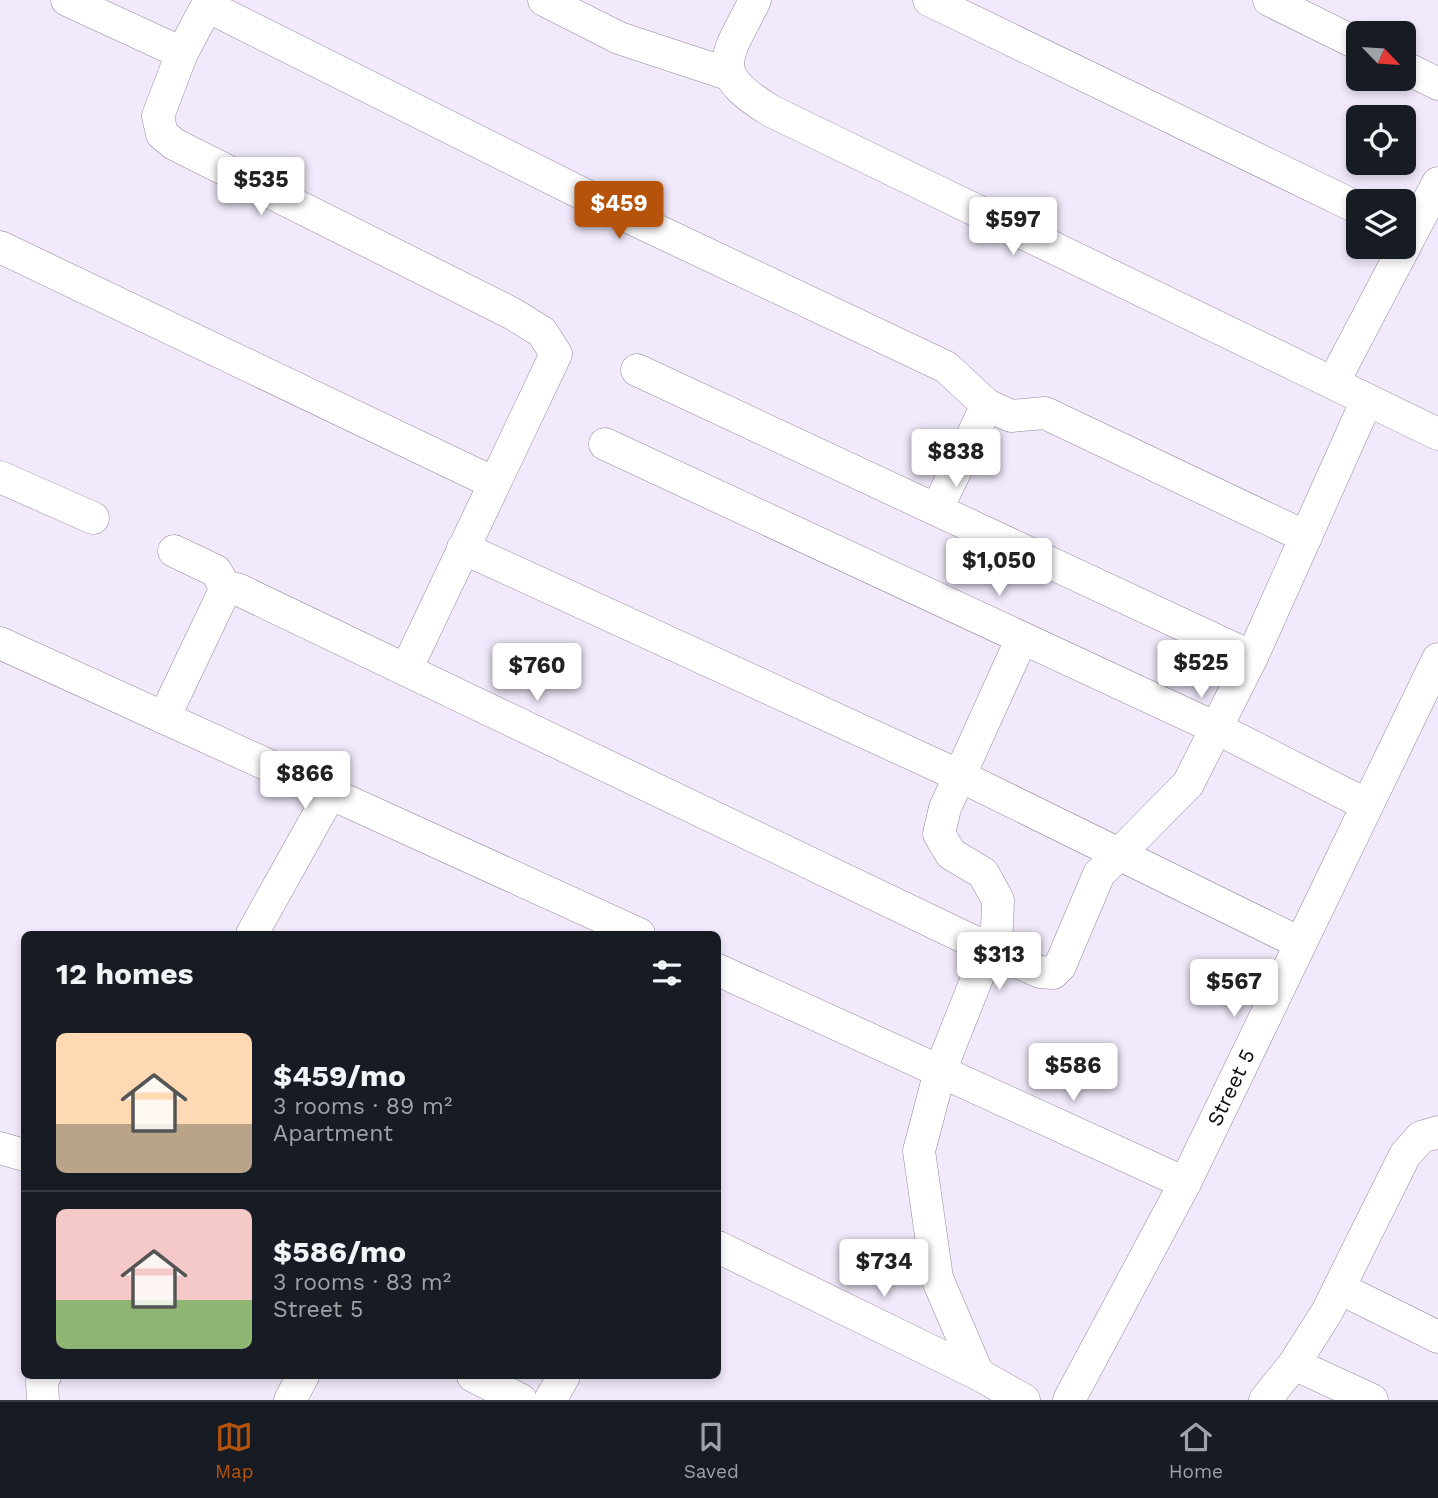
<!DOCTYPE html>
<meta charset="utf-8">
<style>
body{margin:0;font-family:"Work Sans",sans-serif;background:#20242c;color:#f1f3f6;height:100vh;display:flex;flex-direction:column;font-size:26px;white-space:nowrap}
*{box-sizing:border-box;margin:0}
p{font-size:23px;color:#9ea1a6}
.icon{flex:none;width:38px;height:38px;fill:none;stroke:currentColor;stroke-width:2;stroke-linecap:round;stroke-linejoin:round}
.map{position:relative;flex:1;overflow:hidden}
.side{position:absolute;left:21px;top:931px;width:700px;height:448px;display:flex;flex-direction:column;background:#171b24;border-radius:10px;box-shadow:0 4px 10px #0003}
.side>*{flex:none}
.needle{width:46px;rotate:115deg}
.buttons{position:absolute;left:1346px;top:21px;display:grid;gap:14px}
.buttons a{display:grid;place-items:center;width:70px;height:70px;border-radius:10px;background:#171b24;box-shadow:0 4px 10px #0003;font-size:35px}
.price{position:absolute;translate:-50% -60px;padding:0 16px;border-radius:7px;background:#fff;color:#222;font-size:23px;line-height:46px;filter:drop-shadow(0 2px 4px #0008)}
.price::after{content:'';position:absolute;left:50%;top:42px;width:21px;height:16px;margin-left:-10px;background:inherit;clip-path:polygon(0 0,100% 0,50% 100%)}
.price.current{background:#b45309;color:#fff}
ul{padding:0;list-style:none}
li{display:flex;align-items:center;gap:21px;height:175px;padding:0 35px}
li+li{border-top:2px solid #363941}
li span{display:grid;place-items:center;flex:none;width:196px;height:140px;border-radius:10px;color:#555}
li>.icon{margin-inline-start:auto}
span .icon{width:84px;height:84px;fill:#fffc;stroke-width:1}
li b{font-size:30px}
h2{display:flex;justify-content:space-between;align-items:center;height:84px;padding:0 35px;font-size:30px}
.dock{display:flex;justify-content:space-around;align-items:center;height:98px;border-top:2px solid #363941;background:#171b24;font-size:19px;color:#9ea1a6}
.dock a{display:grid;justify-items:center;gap:4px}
.dock .current{color:#b45309}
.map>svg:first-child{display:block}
</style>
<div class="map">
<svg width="1438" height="1400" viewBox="0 0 1438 1400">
<rect width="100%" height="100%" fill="#f2eafc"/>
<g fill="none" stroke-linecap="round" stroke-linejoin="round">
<defs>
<g id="street">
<path d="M 67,0 L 182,53"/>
<path d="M 210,0 L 182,53 L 158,116 L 162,134 L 174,144 L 513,314 L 542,332 L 556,354 L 406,670"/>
<path d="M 544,0 L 619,38 L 728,74"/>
<path d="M 755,0 C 727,58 706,71 771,111 L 1438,434"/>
<path d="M 929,0 L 1358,208"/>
<path d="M 1269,0 L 1358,44"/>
<path d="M 207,6 L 635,220 L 946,367 L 987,405 L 937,509"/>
<path d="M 1404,67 L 1438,84"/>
<path d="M 0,247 L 494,483"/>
<path d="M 637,370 L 1252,657"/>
<path d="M 1333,383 L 1438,183"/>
<path d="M 987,405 L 1011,416 L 1045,413 L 1306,537"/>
<path d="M 605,444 L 1216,728 L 1367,805"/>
<path d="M 0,477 L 93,518"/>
<path d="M 463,548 L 960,776 L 1300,943"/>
<path d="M 174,551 L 216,571 L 227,591"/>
<path d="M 0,643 L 639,934"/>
<path d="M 164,718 L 222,596 L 227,591 L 237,589 L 989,949 L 1040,972 L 1053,973 L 1060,966 L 1099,874 L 1188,784 L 1252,657 L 1367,400"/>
<path d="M 252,934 L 330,794"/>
<path d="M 718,970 L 1185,1183"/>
<path d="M 0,1148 L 24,1155"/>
<path d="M 718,1247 L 978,1374 L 1024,1400"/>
<path d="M 1339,1288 L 1438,1337"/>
<path d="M 1294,1364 L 1327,1312 L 1405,1155 L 1421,1137 L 1438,1132"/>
<path d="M 978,1374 L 937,1278 L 919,1151 L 940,1071 L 997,928 L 998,900 L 983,873 L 951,854 L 939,834 L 945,808 L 1022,638"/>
<path d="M 473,1376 L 521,1400"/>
<path d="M 43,1400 L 42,1381 L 45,1376"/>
<path d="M 290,1400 L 303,1376"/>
<path d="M 550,1400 L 564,1376"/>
<path id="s1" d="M 1069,1400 L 1185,1183 L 1438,659"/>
<path d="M 1265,1400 L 1294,1364 L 1372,1400"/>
</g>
</defs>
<use href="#street" stroke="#90889c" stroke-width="33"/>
<use href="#street" stroke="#fff" stroke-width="32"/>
</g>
<g text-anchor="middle" stroke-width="5" stroke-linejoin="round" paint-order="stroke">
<g font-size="21" fill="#0d0a10" stroke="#fff">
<text dy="7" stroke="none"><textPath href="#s1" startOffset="352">Street 5</textPath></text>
</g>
</g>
</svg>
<div class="buttons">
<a><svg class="needle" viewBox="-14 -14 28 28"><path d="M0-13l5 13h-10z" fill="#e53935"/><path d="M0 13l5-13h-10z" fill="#9ea1a6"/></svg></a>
<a><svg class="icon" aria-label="locate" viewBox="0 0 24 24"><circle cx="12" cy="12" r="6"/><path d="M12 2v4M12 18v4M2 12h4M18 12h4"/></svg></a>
<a><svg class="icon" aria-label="layers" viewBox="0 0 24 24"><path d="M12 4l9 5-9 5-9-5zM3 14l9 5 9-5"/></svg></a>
</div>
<b class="price" style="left:261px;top:217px">$535</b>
<b class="price current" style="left:619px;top:241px">$459</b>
<b class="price" style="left:1013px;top:257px">$597</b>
<b class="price" style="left:956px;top:489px">$838</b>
<b class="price" style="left:999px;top:598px">$1,050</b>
<b class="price" style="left:1201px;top:700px">$525</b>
<b class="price" style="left:537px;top:703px">$760</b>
<b class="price" style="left:305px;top:811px">$866</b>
<b class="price" style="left:999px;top:992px">$313</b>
<b class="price" style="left:1234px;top:1019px">$567</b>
<b class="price" style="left:1073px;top:1103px">$586</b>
<b class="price" style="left:884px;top:1299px">$734</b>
<section class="side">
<h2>12 homes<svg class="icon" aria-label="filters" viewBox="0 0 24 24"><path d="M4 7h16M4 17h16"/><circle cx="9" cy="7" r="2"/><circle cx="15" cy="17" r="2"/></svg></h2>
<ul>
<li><span style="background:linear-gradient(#ffd9b3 65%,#b9a48a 0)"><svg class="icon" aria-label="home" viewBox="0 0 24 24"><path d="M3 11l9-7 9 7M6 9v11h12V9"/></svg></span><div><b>$459/mo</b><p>3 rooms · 89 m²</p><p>Apartment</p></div></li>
<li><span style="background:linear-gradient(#f6c9c9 65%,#8fb573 0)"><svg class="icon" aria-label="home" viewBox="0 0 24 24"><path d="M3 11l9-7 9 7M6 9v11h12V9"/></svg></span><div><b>$586/mo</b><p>3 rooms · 83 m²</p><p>Street 5</p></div></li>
</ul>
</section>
</div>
<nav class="dock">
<a class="current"><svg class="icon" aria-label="map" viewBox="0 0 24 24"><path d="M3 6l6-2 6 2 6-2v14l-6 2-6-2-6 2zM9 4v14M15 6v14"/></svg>Map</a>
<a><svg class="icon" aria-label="saved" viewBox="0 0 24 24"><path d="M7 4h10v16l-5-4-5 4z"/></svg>Saved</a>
<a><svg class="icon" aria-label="home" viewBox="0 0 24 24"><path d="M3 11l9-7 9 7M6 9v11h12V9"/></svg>Home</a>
</nav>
